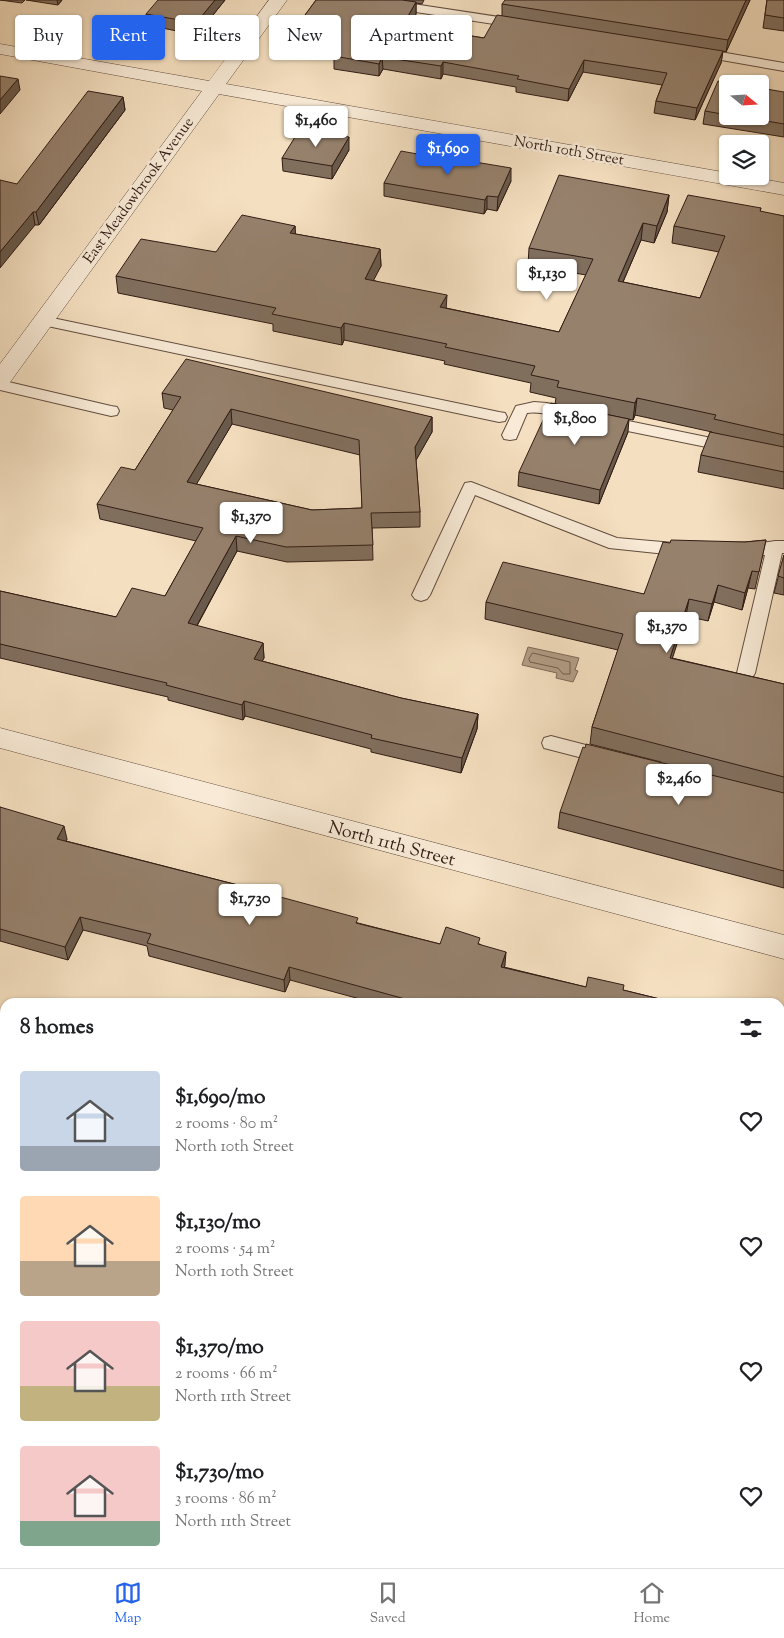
<!DOCTYPE html>
<meta charset="utf-8">
<style>
body{margin:0;font-family:"Sorts Mill Goudy",serif;background:#f2f2f2;color:#202124;height:100vh;display:flex;flex-direction:column;font-size:19px;white-space:nowrap}
*{box-sizing:border-box;margin:0}
p{font-size:16px;color:#757577}
.icon{flex:none;width:28px;height:28px;fill:none;stroke:currentColor;stroke-width:2;stroke-linecap:round;stroke-linejoin:round}
.map{position:relative;flex:1;overflow:hidden}
.panel{position:absolute;left:0px;top:998px;width:785px;height:571px;display:flex;flex-direction:column;background:#fff;border-radius:15px 15px 0 0;box-shadow:0 1px 4px #0004}
.panel>*{flex:none}
.banner{position:absolute;left:15px;top:15px;width:500px;height:45px;display:flex;gap:10px}
.needle{width:32px;rotate:108deg}
.tools{position:absolute;left:719px;top:75px;display:grid;gap:10px}
.tools a{display:grid;place-items:center;width:50px;height:50px;border-radius:5px;background:#fff;box-shadow:0 1px 4px #0004;font-size:25px}
.price{position:absolute;translate:-50% -42px;padding:0 11px;border-radius:5px;background:#fff;color:#222;font-size:16px;line-height:32px;filter:drop-shadow(0 1px 2px #0008)}
.price::after{content:'';position:absolute;left:50%;top:30px;width:15px;height:11px;margin-left:-8px;background:inherit;clip-path:polygon(0 0,100% 0,50% 100%)}
.price.on{background:#2563eb;color:#fff}
ul{padding:0;list-style:none}
li{display:flex;align-items:center;gap:15px;height:125px;padding:0 20px}
li span{display:grid;place-items:center;flex:none;width:140px;height:100px;border-radius:5px;color:#555}
li>.icon{margin-inline-start:auto}
span .icon{width:60px;height:60px;fill:#fffc;stroke-width:1}
li b{font-size:21px}
h2{display:flex;justify-content:space-between;align-items:center;height:60px;padding:0 20px;font-size:21px}
.chip{padding:0 18px;border-radius:5px;background:#fff;box-shadow:0 1px 4px #0004;font-size:18px;line-height:45px}
.chip.on{background:#2563eb;color:#fff}
.dock{display:flex;justify-content:space-around;align-items:center;height:70px;border-top:1px solid #e0e0e0;background:#fff;font-size:14px;color:#757577}
.dock a{display:grid;justify-items:center;gap:2px}
.dock .on{color:#2563eb}
.map>svg:first-child{display:block}
</style>
<div class="map">
<svg width="784" height="1568" viewBox="0 0 784 1568">
<rect width="100%" height="100%" fill="#f4dfc0"/>
<filter id="stains"><feTurbulence type="fractalNoise" baseFrequency=".004" numOctaves="4"/><feColorMatrix values="0 0 0 0 .2 0 0 0 0 .09 0 0 0 0 .02 0 0 0 .5 -.17"/></filter>
<radialGradient id="worn" r=".72"><stop offset=".6" stop-color="#630" stop-opacity="0"/><stop offset="1" stop-color="#630" stop-opacity=".3"/></radialGradient>
<path fill="#b29d86" stroke="#7e6958" d="M 528,647 L 579,658 L 575,670 L 578,671 L 573,682 L 556,678 L 557,673 L 522,665 Z"/>
<g fill="none" stroke-linecap="round" stroke-linejoin="round">
<path stroke="#725c4d" stroke-width="1" d="M 533,653 L 570,662 L 570,674 L 563,674 L 558,668 L 530,662 L 529,659 Z"/>
<defs>
<path id="lane" d="M 358,0 L 387,0 L 519,20 L 525,24 L 519,28 L 364,4 Z
M 697,48 L 784,63 L 784,71 L 693,55 L 691,52 L 693,49 Z
M 43,316 L 499,412 L 505,413 L 507,417 L 505,421 L 499,422 L 38,324 L 36,321 L 38,318 Z
M 0,380 L 111,406 L 117,407 L 119,411 L 117,415 L 111,416 L 0,390 Z
M 534,402 L 547,403 L 578,410 L 580,414 L 578,418 C 563,421 545,410 527,413 L 516,439 L 510,440 L 504,439 L 502,435 L 516,406 Z
M 604,416 L 731,442 L 737,443 L 739,447 L 737,451 L 731,452 L 598,425 L 596,421 L 598,417 Z
M 471,482 L 617,538 L 685,544 L 691,546 L 693,550 L 691,554 L 685,556 L 609,548 L 475,495 L 430,595 L 427,599 L 421,601 L 415,599 L 412,595 L 463,487 L 465,483 Z
M 775,541 L 784,541 L 784,553 L 782,553 L 755,673 L 752,678 L 746,680 L 740,678 L 737,673 L 765,555 L 740,557 L 734,555 L 732,551 L 734,547 Z
M 551,736 L 613,752 L 615,757 L 613,762 L 606,764 L 544,748 L 542,743 L 544,738 Z
M 0,1018 L 5,1019 L 5,1037 L 0,1036 Z
M 780,1253 L 784,1254 L 784,1276 L 780,1275 Z"/>
<path id="street" d="M 269,0 L 287,0 L 226,84 L 728,173 L 728,176 L 746,176 L 784,183 L 784,195 L 219,94 L 8,385 L 0,387 L 0,364 L 202,91 L 0,54 L 0,44 L 209,81 Z
M 0,728 L 784,935 L 784,959 L 0,748 Z
M 0,1378 L 5,1379 L 5,1415 L 0,1412 Z
M 488,1564 L 537,1564 L 539,1568 L 490,1568 Z"/>
</defs>
<use href="#lane" stroke="#624d3f" stroke-width="2"/>
<use href="#street" stroke="#624d3f" stroke-width="1"/>
<use href="#lane" fill="#f8ead6" fill-rule="evenodd"/>
<use href="#street" fill="#f8ead6" fill-rule="evenodd"/>
</g>
<path fill="#816f5e" stroke="#311c14" fill-rule="evenodd" d="M 0,0 L 25,0 L 22,3 Z
M 26,0 L 62,0 L 58,5 Z
M 225,0 L 197,35 L 147,25 L 146,14 Z
M 316,0 L 424,0 L 422,4 L 416,3 L 416,14 L 410,26 L 484,38 L 502,16 L 502,4 L 750,0 L 726,52 L 723,51 L 721,63 L 695,120 L 654,113 L 656,101 L 662,85 L 583,72 L 568,101 L 516,92 L 516,87 L 443,74 L 441,79 L 383,69 L 379,76 L 334,69 L 334,56 L 290,49 L 289,37 Z
M 767,0 L 784,0 L 784,31 L 763,28 Z
M 728,84 L 728,116 L 760,116 L 784,92 L 784,137 L 703,124 L 705,111 Z
M 123,97 L 125,110 L 39,225 L 35,225 L 17,184 Z
M 349,150 L 332,179 L 283,171 L 282,158 Z
M 511,181 L 497,211 L 487,209 L 484,214 L 384,196 L 384,183 Z
M 669,195 L 667,212 L 654,243 L 641,240 L 623,282 L 700,298 L 719,252 L 672,243 L 674,226 L 761,208 L 760,212 L 784,216 L 784,489 L 698,472 L 701,455 L 712,432 L 635,415 L 633,420 L 555,404 L 556,398 L 530,392 L 531,383 L 444,364 L 445,361 L 344,340 L 342,345 L 273,331 L 273,324 L 118,293 L 116,276 L 216,252 L 295,226 L 295,234 L 380,249 L 381,266 L 373,280 L 446,308 L 559,332 L 586,275 L 528,265 L 529,248 Z
M 162,393 L 432,417 L 432,432 L 416,460 L 420,512 L 420,527 L 372,528 L 373,560 L 287,562 L 237,551 L 197,626 L 263,643 L 264,658 L 262,661 L 401,698 L 478,714 L 477,729 L 461,773 L 371,752 L 371,749 L 245,716 L 243,720 L 168,700 L 168,697 L 0,658 L 0,591 L 116,617 L 165,596 L 196,541 L 100,519 L 97,504 L 135,470 L 173,410 L 164,408 ZM 232,424 L 360,455 L 362,508 L 312,510 L 196,484 Z
M 628,432 L 599,504 L 518,486 L 519,472 Z
M 766,540 L 755,589 L 748,588 L 742,610 L 714,602 L 708,621 L 686,616 L 672,658 L 784,684 L 784,888 L 558,828 L 560,812 L 661,762 L 590,744 L 592,727 L 618,650 L 485,619 L 486,602 L 644,594 L 670,543 L 745,542 Z
M 784,555 L 784,595 L 774,593 Z
M 0,807 L 67,839 L 66,841 L 273,894 L 273,895 L 358,923 L 440,944 L 480,944 L 505,965 L 504,967 L 586,987 L 623,990 L 672,1002 L 371,1002 L 290,980 L 285,992 L 149,956 L 147,946 L 83,930 L 68,960 L 0,941 Z
M 780,1009 L 784,1010 L 784,1206 L 780,1205 Z"/>
<path fill="#695a4c" stroke="#311c14" d="M 57,0 L 62,0 L 58,5 Z
M 215,0 L 225,0 L 197,35 L 196,23 Z
M 746,0 L 750,0 L 726,52 L 728,40 Z
M 416,2 L 416,14 L 403,37 L 403,25 Z
M 723,51 L 721,63 L 695,120 L 697,108 Z
M 382,57 L 383,69 L 379,76 L 379,64 Z
M 584,60 L 583,72 L 568,101 L 569,89 Z
M 443,62 L 443,74 L 441,79 L 441,66 Z
M 18,79 L 20,90 L 0,114 L 0,100 Z
M 123,97 L 125,110 L 39,225 L 36,212 Z
M 349,137 L 349,150 L 332,179 L 332,166 Z
M 511,168 L 511,181 L 497,211 L 498,197 Z
M 669,195 L 667,212 L 654,243 L 657,226 Z
M 487,196 L 487,209 L 484,214 L 485,200 Z
M 33,212 L 35,225 L 0,268 L 0,252 Z
M 643,223 L 641,240 L 616,298 L 618,281 Z
M 295,226 L 296,243 L 290,233 Z
M 380,249 L 381,266 L 366,295 L 365,279 Z
M 447,295 L 446,311 L 440,307 Z
M 344,323 L 344,340 L 342,345 L 341,328 Z
M 637,398 L 635,415 L 633,420 L 635,403 Z
M 231,409 L 232,424 L 189,497 L 187,482 Z
M 432,417 L 432,432 L 415,462 L 415,447 Z
M 629,419 L 628,432 L 599,504 L 600,490 Z
M 236,536 L 237,551 L 190,638 L 188,623 Z
M 752,571 L 748,588 L 742,610 L 745,593 Z
M 718,585 L 714,602 L 708,621 L 712,604 Z
M 689,599 L 686,616 L 667,675 L 670,658 Z
M 263,643 L 264,658 L 255,674 L 254,659 Z
M 244,701 L 245,716 L 243,720 L 242,705 Z
M 478,714 L 477,729 L 461,773 L 462,758 Z
M 64,826 L 67,839 L 60,852 L 57,839 Z
M 80,917 L 83,930 L 68,960 L 65,947 Z
M 506,952 L 505,965 L 500,979 L 501,967 Z
M 289,967 L 290,980 L 285,992 L 284,980 Z
M 52,1564 L 53,1564 L 55,1568 L 50,1568 Z"/>
<path fill="#96816d" stroke="#311c14" fill-rule="evenodd" d="M 158,0 L 215,0 L 196,23 L 146,14 Z
M 316,0 L 402,0 L 416,2 L 403,25 L 484,38 L 497,15 L 723,51 L 697,108 L 656,101 L 667,73 L 584,60 L 569,89 L 517,79 L 519,76 L 443,62 L 441,66 L 382,57 L 379,64 L 334,56 L 340,45 L 289,37 Z
M 505,0 L 746,0 L 728,40 L 502,4 Z
M 767,0 L 784,0 L 784,18 L 765,15 Z
M 0,76 L 18,79 L 0,100 Z
M 718,81 L 735,84 L 728,84 L 728,115 L 705,111 Z
M 760,88 L 784,92 L 784,124 L 737,116 L 760,116 Z
M 88,91 L 123,97 L 36,212 L 33,212 L 0,252 L 0,180 L 17,184 Z
M 300,129 L 349,137 L 332,166 L 282,158 Z
M 401,151 L 450,160 L 451,158 L 511,168 L 498,197 L 487,196 L 485,200 L 384,183 Z
M 559,175 L 669,195 L 657,226 L 643,223 L 618,281 L 700,298 L 725,236 L 674,226 L 688,195 L 761,208 L 760,211 L 784,216 L 784,435 L 714,419 L 716,415 L 637,398 L 635,403 L 557,387 L 559,381 L 531,375 L 535,366 L 445,347 L 447,344 L 344,323 L 341,328 L 272,314 L 276,308 L 116,276 L 141,239 L 216,252 L 242,215 L 295,226 L 290,233 L 380,249 L 365,279 L 447,295 L 440,307 L 559,332 L 593,259 L 529,248 Z
M 186,359 L 432,417 L 415,447 L 420,512 L 371,513 L 373,545 L 286,547 L 236,536 L 188,623 L 263,643 L 254,659 L 401,698 L 478,714 L 462,758 L 371,738 L 372,735 L 244,701 L 242,705 L 166,685 L 167,683 L 0,644 L 0,591 L 116,617 L 132,588 L 165,596 L 203,528 L 97,504 L 121,467 L 135,470 L 181,397 L 162,393 ZM 231,409 L 359,440 L 362,508 L 312,510 L 187,482 Z
M 551,403 L 629,419 L 600,490 L 519,472 Z
M 710,432 L 784,447 L 784,472 L 701,455 Z
M 671,540 L 745,542 L 766,540 L 759,572 L 752,571 L 745,593 L 718,585 L 712,604 L 689,599 L 670,658 L 784,684 L 784,777 L 592,727 L 623,634 L 486,602 L 503,562 L 644,594 L 663,542 L 670,543 Z
M 784,555 L 784,578 L 778,576 Z
M 586,744 L 784,793 L 784,871 L 560,812 L 583,747 L 585,748 Z
M 0,807 L 64,826 L 57,839 L 273,894 L 273,895 L 358,918 L 356,923 L 440,944 L 446,927 L 480,938 L 478,944 L 506,952 L 501,967 L 586,987 L 588,977 L 624,985 L 623,990 L 672,1002 L 416,1002 L 289,967 L 284,980 L 147,943 L 151,934 L 80,917 L 65,947 L 0,929 Z
M 780,1009 L 784,1010 L 784,1193 L 780,1192 Z
M 780,1393 L 783,1394 L 780,1411 Z
M 0,1561 L 5,1563 L 5,1564 L 52,1564 L 50,1568 L 0,1568 Z"/>
<g text-anchor="middle" stroke-width="5" stroke-linejoin="round" paint-order="stroke">
<g font-size="15" fill="#311c14" stroke="#f8ead6">
<text transform="translate(569 150) rotate(10)" y="5">North 10th Street</text>
<text transform="translate(138 190) rotate(-54)" y="5">East Meadowbrook Avenue</text>
</g>
<g font-size="18" fill="#311c14" stroke="#f8ead6">
<text transform="translate(392 843) rotate(15)" y="6">North 11th Street</text>
</g>
</g>
<rect width="100%" height="100%" filter="url(#stains)"/>
<rect width="100%" height="100%" fill="url(#worn)"/>
</svg>
<div class="tools">
<a><svg class="needle" viewBox="-14 -14 28 28"><path d="M0-13l5 13h-10z" fill="#e53935"/><path d="M0 13l5-13h-10z" fill="#757577"/></svg></a>
<a><svg class="icon" aria-label="layers" viewBox="0 0 24 24"><path d="M12 4l9 5-9 5-9-5zM3 14l9 5 9-5"/></svg></a>
</div>
<b class="price" style="left:316px;top:148px">$1,460</b>
<b class="price on" style="left:448px;top:176px">$1,690</b>
<b class="price" style="left:547px;top:301px">$1,130</b>
<b class="price" style="left:575px;top:446px">$1,800</b>
<b class="price" style="left:251px;top:544px">$1,370</b>
<b class="price" style="left:667px;top:654px">$1,370</b>
<b class="price" style="left:679px;top:806px">$2,460</b>
<b class="price" style="left:250px;top:926px">$1,730</b>
<div class="banner">
<a class="chip">Buy</a>
<a class="chip on">Rent</a>
<a class="chip">Filters</a>
<a class="chip">New</a>
<a class="chip">Apartment</a>
</div>
<section class="panel">
<h2>8 homes<svg class="icon" aria-label="filters" viewBox="0 0 24 24"><path d="M4 7h16M4 17h16"/><circle cx="9" cy="7" r="2"/><circle cx="15" cy="17" r="2"/></svg></h2>
<ul>
<li><span style="background:linear-gradient(#c9d6e8 75%,#9aa5b1 0)"><svg class="icon" aria-label="home" viewBox="0 0 24 24"><path d="M3 11l9-7 9 7M6 9v11h12V9"/></svg></span><div><b>$1,690/mo</b><p>2 rooms · 80 m²</p><p>North 10th Street</p></div><svg class="icon" aria-label="heart" viewBox="0 0 24 24"><path d="M12 20l-8-8c-3-5 5-10 8-4 3-6 11-1 8 4z"/></svg></li>
<li><span style="background:linear-gradient(#ffd9b3 65%,#b9a48a 0)"><svg class="icon" aria-label="home" viewBox="0 0 24 24"><path d="M3 11l9-7 9 7M6 9v11h12V9"/></svg></span><div><b>$1,130/mo</b><p>2 rooms · 54 m²</p><p>North 10th Street</p></div><svg class="icon" aria-label="heart" viewBox="0 0 24 24"><path d="M12 20l-8-8c-3-5 5-10 8-4 3-6 11-1 8 4z"/></svg></li>
<li><span style="background:linear-gradient(#f6c9c9 65%,#c2b280 0)"><svg class="icon" aria-label="home" viewBox="0 0 24 24"><path d="M3 11l9-7 9 7M6 9v11h12V9"/></svg></span><div><b>$1,370/mo</b><p>2 rooms · 66 m²</p><p>North 11th Street</p></div><svg class="icon" aria-label="heart" viewBox="0 0 24 24"><path d="M12 20l-8-8c-3-5 5-10 8-4 3-6 11-1 8 4z"/></svg></li>
<li><span style="background:linear-gradient(#f6c9c9 75%,#7fa58c 0)"><svg class="icon" aria-label="home" viewBox="0 0 24 24"><path d="M3 11l9-7 9 7M6 9v11h12V9"/></svg></span><div><b>$1,730/mo</b><p>3 rooms · 86 m²</p><p>North 11th Street</p></div><svg class="icon" aria-label="heart" viewBox="0 0 24 24"><path d="M12 20l-8-8c-3-5 5-10 8-4 3-6 11-1 8 4z"/></svg></li>
</ul>
</section>
</div>
<nav class="dock">
<a class="on"><svg class="icon" aria-label="map" viewBox="0 0 24 24"><path d="M3 6l6-2 6 2 6-2v14l-6 2-6-2-6 2zM9 4v14M15 6v14"/></svg>Map</a>
<a><svg class="icon" aria-label="saved" viewBox="0 0 24 24"><path d="M7 4h10v16l-5-4-5 4z"/></svg>Saved</a>
<a><svg class="icon" aria-label="home" viewBox="0 0 24 24"><path d="M3 11l9-7 9 7M6 9v11h12V9"/></svg>Home</a>
</nav>
